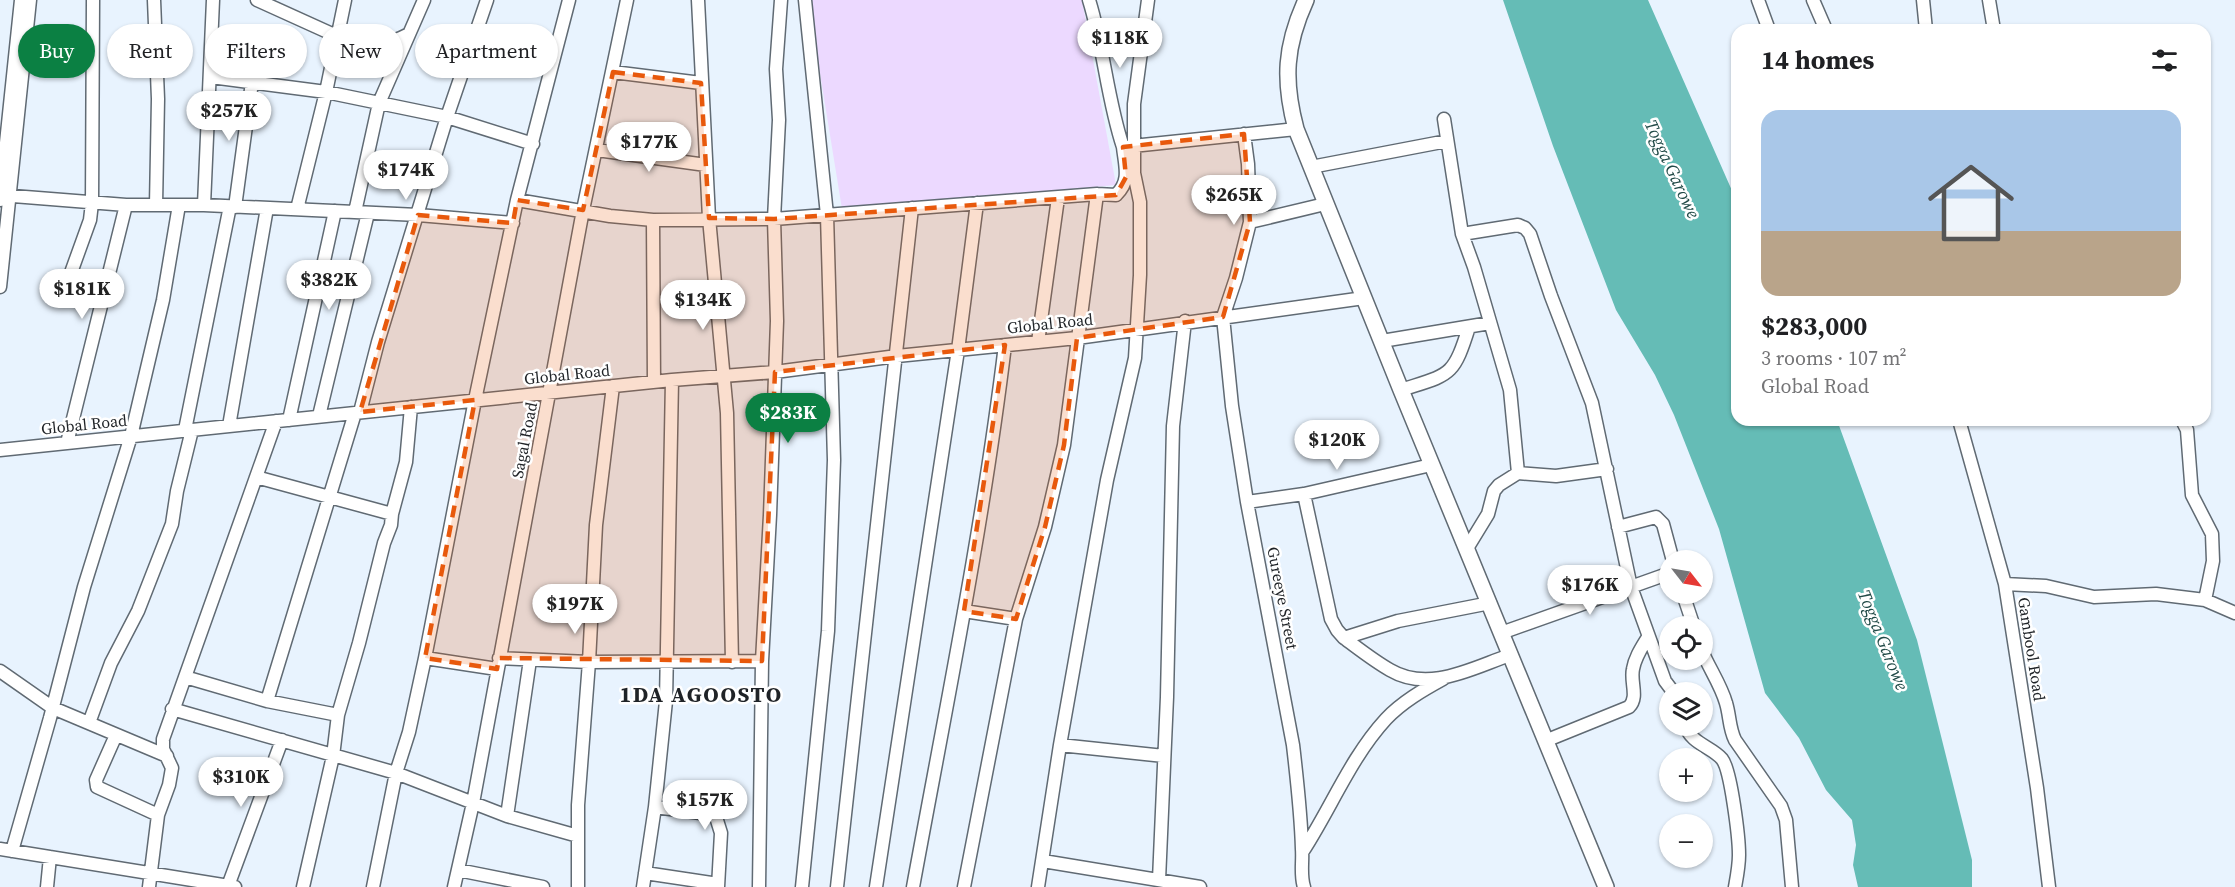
<!DOCTYPE html>
<meta charset="utf-8">
<style>
body{margin:0;font-family:"Source Serif 4",serif;background:#f2f2f2;color:#202124;height:100vh;display:flex;flex-direction:column;font-size:22px;white-space:nowrap}
*{box-sizing:border-box;margin:0}
p{font-size:20px;color:#757577}
.icon{flex:none;width:33px;height:33px;fill:none;stroke:currentColor;stroke-width:2;stroke-linecap:round;stroke-linejoin:round}
.map{position:relative;flex:1;overflow:hidden}
.drawer{position:absolute;left:1731px;top:24px;width:480px;height:402px;display:flex;flex-direction:column;background:#fff;border-radius:18px;box-shadow:0 2px 4px #0004}
.drawer>*{flex:none}
.top-card{position:absolute;left:18px;top:24px;width:570px;height:54px;display:flex;gap:12px}
.needle{width:39px;rotate:121deg}
.controls{position:absolute;left:1659px;top:550px;display:grid;gap:12px}
.controls a{display:grid;place-items:center;width:54px;height:54px;border-radius:50%;background:#fff;box-shadow:0 2px 4px #0004;font-size:30px}
.price{position:absolute;translate:-50% -51px;padding:0 14px;border-radius:21px;background:#fff;color:#222;font-size:20px;line-height:39px;filter:drop-shadow(0 2px 3px #0008)}
.price::after{content:'';position:absolute;left:50%;top:36px;width:18px;height:14px;margin-left:-9px;background:inherit;clip-path:polygon(0 0,100% 0,50% 100%)}
.price.active{background:#0b8043;color:#fff}
ul{padding:0;list-style:none}
li{display:grid;align-content:center;gap:12px;height:318px;padding:0 30px}
li+li{border-top:2px solid #e0e0e0}
li span{display:grid;place-items:center;height:186px;border-radius:18px;color:#555}
li>.icon{margin-inline-start:auto}
span .icon{width:108px;height:108px;fill:#fffc;stroke-width:1}
li b{font-size:26px}
h2{display:flex;justify-content:space-between;align-items:center;height:72px;padding:0 30px;font-size:26px}
.chip{padding:0 21px;border-radius:27px;background:#fff;box-shadow:0 2px 4px #0004;font-size:21px;line-height:54px}
.chip.active{background:#0b8043;color:#fff}
.map>svg:first-child{display:block}
</style>
<div class="map">
<svg width="2235" height="887" viewBox="0 0 2235 887">
<rect width="100%" height="100%" fill="#e8f3fe"/>
<path fill="#ecd9ff" d="M 811,0 L 1082,0 L 1116,185 L 842,209 L 818,61 Z"/>
<path fill="#65bcb6" d="M 1503,0 L 1648,0 L 1737,202 L 1737,420 L 1837,420 L 1917,640 L 1972,860 L 1972,887 L 1858,887 L 1853,865 L 1856,845 L 1852,820 L 1826,790 L 1799,738 L 1765,693 L 1719,529 L 1674,415 L 1655,375 L 1616,310 L 1553,146 Z"/>
<g fill="none" stroke-linecap="round" stroke-linejoin="round">
<defs>
<path id="minor" d="M 154,0 L 158,99 L 156,205
M 257,0 L 352,43 C 376,46 388,45 409,34
M 698,0 L 709,218 L 727,413 L 732,662
M 1089,0 C 1104,48 1107,99 1123,147
M 1758,0 L 1769,30
M 1813,0 L 1826,30
M 1923,0 L 1926,30
M 1989,0 L 1994,30
M 613,72 L 701,83
M 211,77 L 326,92 L 447,117 L 533,144
M 1444,119 L 1462,234 L 1474,267 L 1510,390 L 1518,473
M 1244,134 L 1248,164 L 1250,222 L 1236,278 L 1223,317 L 1232,406 L 1247,502 L 1293,745 C 1297,779 1301,814 1302,849 C 1303,862 1300,875 1304,887
M 597,150 L 706,165
M 1311,167 L 1447,141
M 0,195 L 126,205 L 204,205 L 418,215 L 513,223
M 0,200 L 21,0
M 517,200 L 610,216 L 653,220 L 774,219 L 1097,194 L 1116,195 C 1131,181 1125,166 1123,147 L 1296,129
M 204,205 L 213,0
M 235,207 L 252,82
M 297,209 L 326,92 L 345,0
M 355,212 L 379,103 L 424,0
M 653,220 L 654,382
M 1250,222 L 1325,204
M 1462,234 L 1518,225 L 1525,228 L 1530,234 L 1551,296 L 1592,403 L 1631,587 L 1665,681 L 1674,693
M 68,281 L 90,220 L 92,203 L 93,0
M 0,287 L 30,0
M 1382,341 L 1490,323
M 1038,342 L 1058,198
M 1401,390 C 1450,374 1453,378 1469,327
M 360,412 L 378,342 L 447,117 L 487,0
M 319,416 L 368,213
M 289,420 L 335,211
M 1959,420 L 2005,584 L 2037,788 L 2049,887
M 2182,420 L 2187,430 L 2192,495 L 2212,534 L 2213,561 L 2205,600
M 229,426 L 267,208
M 185,430 L 230,206
M 67,443 L 126,205
M 0,450 L 672,380 L 775,372 L 897,356 L 1077,338 L 1364,298
M 256,477 L 392,514
M 1304,494 L 1331,619 L 1337,630 L 1344,638 L 1398,621 L 1490,603
M 1247,502 L 1304,494 L 1431,465
M 1618,527 L 1656,517 L 1663,524 L 1673,561
M 1466,550 L 1488,514 L 1494,491 L 1499,485 L 1518,473 L 1556,476 L 1607,469
M 2005,584 L 2046,586 L 2094,597 L 2156,594 L 2205,600 L 2235,613
M 1683,594 L 1694,627
M 964,611 L 1016,619
M 1501,633 L 1670,573
M 1344,638 C 1359,649 1374,661 1390,670 C 1429,693 1472,668 1510,655
M 1702,651 C 1709,668 1721,685 1726,703 C 1730,716 1729,728 1735,740 L 1781,806 L 1786,820 L 1792,887
M 425,658 L 497,669
M 499,658 L 589,662 L 762,661
M 0,671 L 53,708 L 167,756
M 185,677 L 267,701 L 338,715
M 267,701 L 355,413
M 172,709 L 396,773 L 507,816 L 578,836
M 89,723 L 111,663 L 138,611 L 172,524 L 177,491 L 192,430
M 1686,726 C 1690,743 1712,747 1722,759 C 1731,770 1739,838 1739,855 C 1739,866 1737,876 1735,887
M 116,735 L 96,780 L 97,787 L 158,815
M 1545,741 L 1629,707 C 1639,697 1630,682 1633,669 C 1635,657 1642,647 1648,637
M 1060,745 L 1164,756
M 655,807 L 708,814 L 716,817 L 721,833 L 718,887
M 507,816 L 530,660
M 0,849 L 235,887
M 12,851 L 50,718 L 84,587 L 131,436 L 163,300 L 179,205
M 1303,851 C 1331,808 1351,757 1386,719 C 1402,702 1423,690 1443,679
M 1043,861 L 1200,887
M 458,870 L 543,887
M 645,873 L 718,884
M 1159,880 L 1167,697 L 1173,426 L 1185,321
M 228,886 L 282,740
M 47,887 L 50,857
M 149,887 L 158,815 L 169,785 L 172,768 L 163,749 L 163,739 L 276,421
M 303,887 L 333,756 L 338,715 L 359,643 L 384,543 L 391,525 L 392,514 L 406,462 L 411,407
M 373,887 L 396,773 L 409,732 L 425,658 L 475,400 L 517,200 L 569,0
M 454,887 L 473,803 L 583,210 L 627,0
M 578,887 L 578,805 L 589,662 L 596,525 L 613,386
M 643,887 L 655,807 L 666,701 L 672,380
M 759,887 L 762,661 L 770,515 L 777,321 L 774,219 L 779,120 L 776,69 L 781,0
M 802,887 L 828,631 L 834,460 L 827,215 L 805,0
M 837,887 L 912,208
M 876,887 L 958,350 L 977,203
M 913,887 C 946,707 983,527 1005,345
M 964,887 L 1016,619 L 1045,527 L 1064,445 L 1097,194
M 1038,887 L 1060,745 L 1107,480 L 1135,358 L 1140,275 L 1140,202 L 1134,173 L 1134,104 L 1148,0"/>
<path id="major" d="M 1306,0 C 1285,46 1283,80 1296,129 L 1401,390 L 1606,887"/>
</defs>
<use href="#minor" stroke="#606a73" stroke-width="15"/>
<use href="#major" stroke="#606a73" stroke-width="18"/>
<use href="#minor" stroke="#fff" stroke-width="12"/>
<use href="#major" stroke="#fff" stroke-width="15"/>
</g>
<path fill="#e8590c" fill-opacity="0.2" stroke="#e8590c" stroke-width="4.5" stroke-dasharray="12 8" stroke-linejoin="round" d="M 613,72 L 701,83 L 709,218 L 774,219 L 1116,195 L 1126,177 L 1123,147 L 1244,134 L 1250,222 L 1223,317 L 1077,338 L 1064,445 L 1045,527 L 1016,619 L 964,611 L 1005,345 L 775,372 L 762,661 L 499,658 L 497,669 L 425,658 L 475,400 L 360,412 L 418,215 L 513,223 L 517,200 L 583,210 Z"/>
<g text-anchor="middle" stroke-width="5" stroke-linejoin="round" paint-order="stroke">
<g font-size="16" fill="#1f2327" stroke="#fff">
<text transform="translate(1050 323) rotate(-6)" y="6">Global Road</text>
<text transform="translate(567 374) rotate(-6)" y="6">Global Road</text>
<text transform="translate(84 424) rotate(-6)" y="6">Global Road</text>
<text transform="translate(524 440) rotate(-79)" y="6">Sagal Road</text>
<text transform="translate(1283 598) rotate(79)" y="6">Gureeye Street</text>
<text transform="translate(2032 649) rotate(81)" y="6">Gambool Road</text>
</g>
<g font-size="18" font-style="italic" fill="#214a47" stroke="#fff">
<text transform="translate(1672 169) rotate(65)" y="6">Togga Garowe</text>
<text transform="translate(1883 640) rotate(68)" y="6">Togga Garowe</text>
</g>
<g font-size="22" font-weight="bold" letter-spacing="1.5" fill="#1f2327" stroke="#fff">
<text x="701" y="702">1DA AGOOSTO</text>
</g>
</g>
</svg>
<div class="controls">
<a><svg class="needle" viewBox="-14 -14 28 28"><path d="M0-13l5 13h-10z" fill="#e53935"/><path d="M0 13l5-13h-10z" fill="#757577"/></svg></a>
<a><svg class="icon" aria-label="locate" viewBox="0 0 24 24"><circle cx="12" cy="12" r="6"/><path d="M12 2v4M12 18v4M2 12h4M18 12h4"/></svg></a>
<a><svg class="icon" aria-label="layers" viewBox="0 0 24 24"><path d="M12 4l9 5-9 5-9-5zM3 14l9 5 9-5"/></svg></a>
<a>+</a>
<a>−</a>
</div>
<b class="price" style="left:1120px;top:69px">$118K</b>
<b class="price" style="left:229px;top:142px">$257K</b>
<b class="price" style="left:649px;top:173px">$177K</b>
<b class="price" style="left:406px;top:201px">$174K</b>
<b class="price" style="left:1234px;top:226px">$265K</b>
<b class="price" style="left:329px;top:311px">$382K</b>
<b class="price" style="left:82px;top:320px">$181K</b>
<b class="price" style="left:703px;top:331px">$134K</b>
<b class="price active" style="left:788px;top:444px">$283K</b>
<b class="price" style="left:1337px;top:471px">$120K</b>
<b class="price" style="left:1590px;top:616px">$176K</b>
<b class="price" style="left:575px;top:635px">$197K</b>
<b class="price" style="left:241px;top:808px">$310K</b>
<b class="price" style="left:705px;top:831px">$157K</b>
<div class="top-card">
<a class="chip active">Buy</a>
<a class="chip">Rent</a>
<a class="chip">Filters</a>
<a class="chip">New</a>
<a class="chip">Apartment</a>
</div>
<section class="drawer">
<h2>14 homes<svg class="icon" aria-label="filters" viewBox="0 0 24 24"><path d="M4 7h16M4 17h16"/><circle cx="9" cy="7" r="2"/><circle cx="15" cy="17" r="2"/></svg></h2>
<ul>
<li><span style="background:linear-gradient(#a9c7e8 65%,#b9a48a 0)"><svg class="icon" aria-label="home" viewBox="0 0 24 24"><path d="M3 11l9-7 9 7M6 9v11h12V9"/></svg></span><div><b>$283,000</b><p>3 rooms · 107 m²</p><p>Global Road</p></div></li>
</ul>
</section>
</div>
